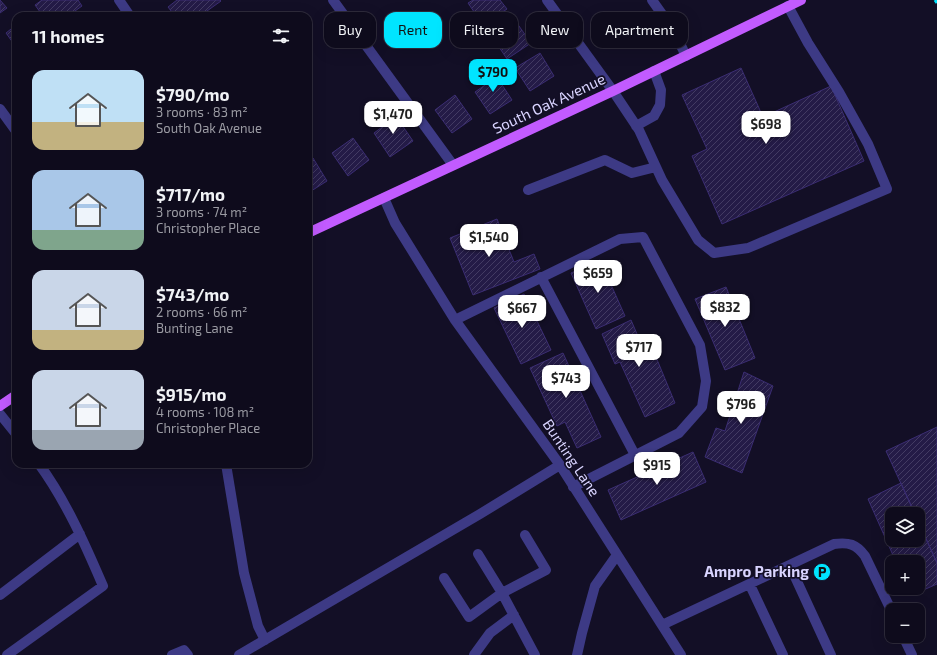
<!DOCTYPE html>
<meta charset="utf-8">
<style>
body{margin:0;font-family:"Exo 2",sans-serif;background:#1c1929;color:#f1f3f6;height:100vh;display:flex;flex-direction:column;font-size:15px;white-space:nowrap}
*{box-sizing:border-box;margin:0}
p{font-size:13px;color:#9b9ba3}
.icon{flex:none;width:22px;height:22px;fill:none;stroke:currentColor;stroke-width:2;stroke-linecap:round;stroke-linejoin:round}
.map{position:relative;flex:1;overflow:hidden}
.sheet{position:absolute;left:12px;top:12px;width:300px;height:456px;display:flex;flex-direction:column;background:#0e0b1c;border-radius:12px;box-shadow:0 4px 16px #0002,0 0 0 1px #2e2b3b}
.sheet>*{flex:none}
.banner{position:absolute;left:324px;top:12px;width:380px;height:36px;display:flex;gap:8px}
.fabs{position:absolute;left:885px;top:507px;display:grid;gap:8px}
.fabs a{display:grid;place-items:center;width:40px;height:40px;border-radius:8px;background:#0e0b1c;box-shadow:0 4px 16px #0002,0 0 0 1px #2e2b3b;font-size:20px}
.price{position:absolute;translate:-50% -34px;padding:0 9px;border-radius:8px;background:#fff;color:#222;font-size:13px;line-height:26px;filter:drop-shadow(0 1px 2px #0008)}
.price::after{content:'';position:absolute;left:50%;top:24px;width:12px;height:9px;margin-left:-6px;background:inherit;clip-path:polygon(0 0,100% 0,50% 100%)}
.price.active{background:#00e5ff;color:#111}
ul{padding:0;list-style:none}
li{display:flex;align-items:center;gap:12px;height:100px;padding:0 20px}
li span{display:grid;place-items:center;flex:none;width:112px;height:80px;border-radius:12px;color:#555}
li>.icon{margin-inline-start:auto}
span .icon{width:48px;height:48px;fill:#fffc;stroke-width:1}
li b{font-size:17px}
h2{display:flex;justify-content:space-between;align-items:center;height:48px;padding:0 20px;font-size:17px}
.pill{padding:0 14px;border-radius:12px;background:#0e0b1c;box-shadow:0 4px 16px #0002,0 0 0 1px #2e2b3b;font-size:14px;line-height:36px}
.pill.active{background:#00e5ff;color:#111}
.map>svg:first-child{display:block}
</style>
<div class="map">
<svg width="937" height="655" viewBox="0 0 937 655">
<defs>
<pattern id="building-hatch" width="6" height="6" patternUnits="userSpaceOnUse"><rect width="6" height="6" fill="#241b47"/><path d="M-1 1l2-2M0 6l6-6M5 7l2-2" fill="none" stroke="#433b63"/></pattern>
</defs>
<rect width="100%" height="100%" fill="#130f26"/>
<path fill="url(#building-hatch)" stroke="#3b2d73" d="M 0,0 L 7,8 L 0,13 Z
M 42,0 L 78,0 L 82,6 L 68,16 L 43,16 L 35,5 Z
M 177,0 L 220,0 L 221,1 L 200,16 L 175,16 L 168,7 Z
M 473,0 L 500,0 L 507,9 L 483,25 L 468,3 Z
M 514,19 L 531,43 L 507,59 L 491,35 Z
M 16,25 L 16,47 L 6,33 Z
M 540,53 L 554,76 L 530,91 L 515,68 Z
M 741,68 L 763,117 L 831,86 L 864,161 L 722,224 L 692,156 L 707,149 L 682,95 Z
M 493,71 L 512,100 L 490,114 L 475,92 L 485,85 L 481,79 Z
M 455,95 L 472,119 L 452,133 L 435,110 Z
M 393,112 L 413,141 L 390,157 L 374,133 L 386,124 L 382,119 Z
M 353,138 L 369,160 L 348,176 L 332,153 Z
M 313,158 L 327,181 L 308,193 L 308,160 Z
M 497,219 L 514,262 L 534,254 L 540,269 L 473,295 L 450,238 Z
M 600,260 L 625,316 L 596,329 L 571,273 Z
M 726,287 L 755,358 L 725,370 L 695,299 Z
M 524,294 L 551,350 L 521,364 L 494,308 Z
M 631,320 L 643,348 L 651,345 L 675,403 L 645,417 L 620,362 L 615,364 L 602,334 Z
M 563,353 L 601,437 L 577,448 L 565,422 L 557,426 L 530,368 Z
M 744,372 L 773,386 L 742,473 L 705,457 L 716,428 L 725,431 Z
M 937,427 L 937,563 L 918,521 L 918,514 L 915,514 L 886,451 Z
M 693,452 L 706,482 L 621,520 L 608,490 Z
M 901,483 L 915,514 L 892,514 L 892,540 L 918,540 L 918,521 L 937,563 L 937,584 L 912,595 L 908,588 L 918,588 L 918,562 L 896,562 L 868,499 Z"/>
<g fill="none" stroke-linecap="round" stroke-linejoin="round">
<path stroke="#3d3a85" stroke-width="10" d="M 119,0 L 130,16
M 333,0 L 453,165
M 547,0 L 613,91 L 639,130 L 662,180 L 698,240 L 714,253 L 748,248 L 887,189 L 868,144 L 839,92 L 808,43 L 788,6
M 652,0 L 674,31 L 686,56
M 0,109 L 16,131
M 636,126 L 654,116 L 660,105 L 661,90 L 654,71
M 528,190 L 605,160 L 632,173 L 656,167
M 384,198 L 395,223 L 455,320 L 560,465 L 681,655
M 541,277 L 635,455
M 455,320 L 620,239 L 643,237 L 700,345 L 706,381 L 702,407 L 679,433 L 573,487
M 0,414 L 16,434
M 226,464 L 244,573 L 258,626 L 265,640
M 478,554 L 502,593 L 546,570 L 525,535
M 790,566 L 831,655
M 444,578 L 469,617 L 502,593 L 535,655
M 750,585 L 783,655
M 0,595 L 80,534
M 662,625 L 834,544 C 849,542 856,544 865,556 L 892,612
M 903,636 L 912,655
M 7,655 L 103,586 C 85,544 66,501 39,464
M 172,655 L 184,650 L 188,655
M 239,655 L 480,514 L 560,465
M 474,655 L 490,633 L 514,615
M 577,655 L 582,633 L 595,586 L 617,555"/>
<path stroke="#c25bff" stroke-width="10" d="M 308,233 L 613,91 L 801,0
M 0,406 L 16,395"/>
<path stroke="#00e5ff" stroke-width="3" stroke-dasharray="6 5" stroke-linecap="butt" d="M 935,0 L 937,3"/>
</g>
<defs>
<symbol id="parking-disc" viewBox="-11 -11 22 22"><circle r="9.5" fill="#00e5ff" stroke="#130f26"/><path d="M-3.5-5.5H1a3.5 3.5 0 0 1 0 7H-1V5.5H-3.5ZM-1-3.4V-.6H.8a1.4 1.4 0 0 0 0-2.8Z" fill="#111"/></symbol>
</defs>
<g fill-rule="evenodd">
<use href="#parking-disc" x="812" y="562" width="20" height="20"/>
</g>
<g text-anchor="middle" stroke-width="3.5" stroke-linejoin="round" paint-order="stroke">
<g font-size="15" fill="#d9d4ff" stroke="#130f26">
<text transform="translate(549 104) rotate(-25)" y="5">South Oak Avenue</text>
<text transform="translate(571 458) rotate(56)" y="5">Bunting Lane</text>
</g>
<g font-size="15" font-weight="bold" fill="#d9d4ff" stroke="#130f26" text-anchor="end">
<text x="809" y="577">Ampro Parking</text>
</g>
</g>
</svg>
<div class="fabs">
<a><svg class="icon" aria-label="layers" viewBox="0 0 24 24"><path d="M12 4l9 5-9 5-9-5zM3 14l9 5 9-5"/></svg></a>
<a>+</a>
<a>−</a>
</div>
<b class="price active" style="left:493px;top:93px">$790</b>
<b class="price" style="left:393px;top:135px">$1,470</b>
<b class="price" style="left:766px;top:145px">$698</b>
<b class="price" style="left:489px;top:258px">$1,540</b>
<b class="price" style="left:598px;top:294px">$659</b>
<b class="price" style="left:725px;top:328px">$832</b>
<b class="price" style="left:522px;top:329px">$667</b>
<b class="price" style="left:639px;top:368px">$717</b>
<b class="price" style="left:566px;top:399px">$743</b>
<b class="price" style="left:741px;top:425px">$796</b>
<b class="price" style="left:657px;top:486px">$915</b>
<div class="banner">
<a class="pill">Buy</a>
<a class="pill active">Rent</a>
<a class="pill">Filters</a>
<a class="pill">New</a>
<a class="pill">Apartment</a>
</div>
<section class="sheet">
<h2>11 homes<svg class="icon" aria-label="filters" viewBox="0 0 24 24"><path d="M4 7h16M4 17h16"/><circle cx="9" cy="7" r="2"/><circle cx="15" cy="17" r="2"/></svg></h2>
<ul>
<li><span style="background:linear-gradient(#bfe0f5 65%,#c2b280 0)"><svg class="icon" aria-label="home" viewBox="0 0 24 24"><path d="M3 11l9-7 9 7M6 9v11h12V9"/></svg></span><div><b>$790/mo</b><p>3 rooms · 83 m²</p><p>South Oak Avenue</p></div></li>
<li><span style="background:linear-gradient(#a9c7e8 75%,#7fa58c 0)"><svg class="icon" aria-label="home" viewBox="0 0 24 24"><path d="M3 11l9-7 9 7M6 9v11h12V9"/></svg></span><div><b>$717/mo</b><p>3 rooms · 74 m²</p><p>Christopher Place</p></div></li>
<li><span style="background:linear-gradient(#c9d6e8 75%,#c2b280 0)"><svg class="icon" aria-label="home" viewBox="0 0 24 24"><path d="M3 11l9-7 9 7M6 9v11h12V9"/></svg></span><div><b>$743/mo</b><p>2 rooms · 66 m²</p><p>Bunting Lane</p></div></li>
<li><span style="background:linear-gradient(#c9d6e8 75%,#9aa5b1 0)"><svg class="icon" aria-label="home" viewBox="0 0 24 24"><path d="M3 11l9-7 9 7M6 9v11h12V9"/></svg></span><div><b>$915/mo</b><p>4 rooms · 108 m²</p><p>Christopher Place</p></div></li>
</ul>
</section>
</div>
